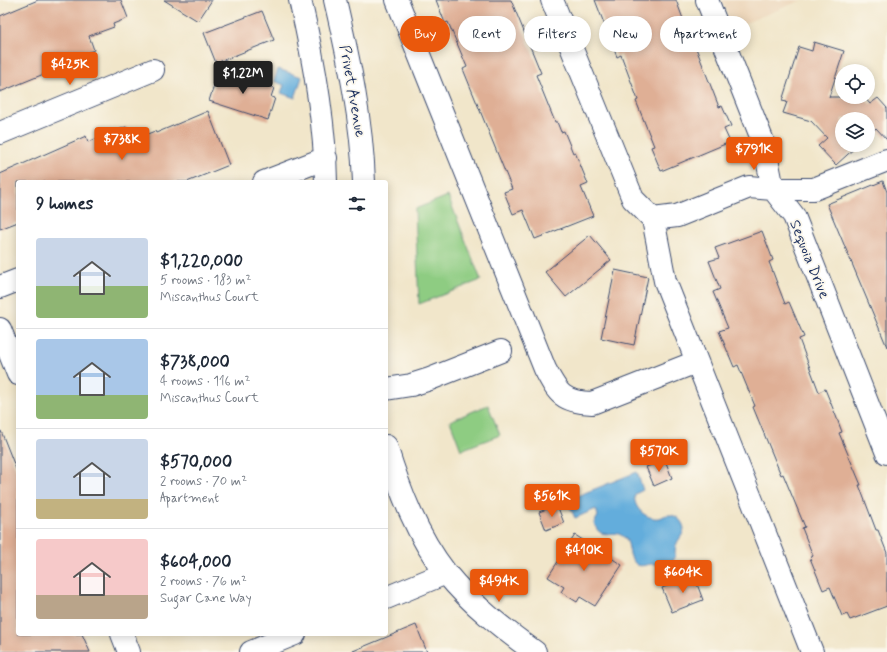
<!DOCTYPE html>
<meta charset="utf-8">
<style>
body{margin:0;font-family:Mynerve,sans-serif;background:#f6f6f7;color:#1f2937;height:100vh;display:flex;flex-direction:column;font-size:15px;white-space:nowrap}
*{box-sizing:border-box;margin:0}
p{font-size:13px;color:#747a83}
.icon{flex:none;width:22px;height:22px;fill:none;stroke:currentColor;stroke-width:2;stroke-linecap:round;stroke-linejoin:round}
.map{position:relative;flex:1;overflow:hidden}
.details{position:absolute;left:16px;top:180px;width:372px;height:456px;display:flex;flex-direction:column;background:#fff;border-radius:4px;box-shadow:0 2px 10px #0003}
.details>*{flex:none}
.banner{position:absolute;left:400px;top:16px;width:380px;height:36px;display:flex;gap:8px}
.fabs{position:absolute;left:835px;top:64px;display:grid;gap:8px}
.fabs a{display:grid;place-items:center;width:40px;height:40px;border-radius:50%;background:#fff;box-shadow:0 2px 10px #0003;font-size:20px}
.price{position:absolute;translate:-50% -34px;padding:0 9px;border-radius:4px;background:#ea580c;color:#fff;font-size:13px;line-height:26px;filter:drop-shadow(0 1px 2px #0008)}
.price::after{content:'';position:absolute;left:50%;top:24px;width:12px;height:9px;margin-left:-6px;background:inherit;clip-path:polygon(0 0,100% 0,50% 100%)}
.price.active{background:#222;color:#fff}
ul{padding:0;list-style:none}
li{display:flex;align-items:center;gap:12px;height:100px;padding:0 20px}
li+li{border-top:1px solid #e0e1e3}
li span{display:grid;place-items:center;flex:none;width:112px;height:80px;border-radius:4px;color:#555}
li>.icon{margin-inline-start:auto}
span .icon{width:48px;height:48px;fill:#fffc;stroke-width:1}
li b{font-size:17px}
h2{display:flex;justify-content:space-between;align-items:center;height:48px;padding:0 20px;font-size:17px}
.pill{padding:0 14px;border-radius:18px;background:#fff;box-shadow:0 2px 10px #0003;font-size:14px;line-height:36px}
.pill.active{background:#ea580c;color:#fff}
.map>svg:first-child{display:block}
</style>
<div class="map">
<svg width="887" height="652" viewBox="0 0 887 652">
<rect width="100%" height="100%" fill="#fbf7ec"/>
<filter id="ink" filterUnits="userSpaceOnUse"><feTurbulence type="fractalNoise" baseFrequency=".025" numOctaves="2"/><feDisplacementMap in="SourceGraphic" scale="8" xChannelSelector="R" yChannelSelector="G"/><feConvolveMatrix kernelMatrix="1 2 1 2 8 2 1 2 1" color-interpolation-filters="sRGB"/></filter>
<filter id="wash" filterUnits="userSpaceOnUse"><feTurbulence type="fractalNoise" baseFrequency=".012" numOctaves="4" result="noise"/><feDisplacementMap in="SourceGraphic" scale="16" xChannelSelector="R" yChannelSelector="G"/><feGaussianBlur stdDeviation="0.9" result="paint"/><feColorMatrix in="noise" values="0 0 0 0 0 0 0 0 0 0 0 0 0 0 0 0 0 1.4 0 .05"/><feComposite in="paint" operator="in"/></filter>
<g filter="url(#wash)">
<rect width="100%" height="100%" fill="#f1e6ca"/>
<path fill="#edd7bb" d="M 722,0 L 802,0 L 733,28 Z"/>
<path fill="#8ecc82" stroke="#547e70" d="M 448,196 L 481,280 L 419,304 L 415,209 Z
M 488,405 L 500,435 L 461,450 L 450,421 Z"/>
<path fill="#64addc" stroke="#406e9d" d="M 278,69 L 302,77 L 295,98 L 281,93 L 284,85 L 274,81 Z
M 637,472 L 643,490 L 635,494 C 632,507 646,520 659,518 C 662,518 664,515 668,515 C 676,514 684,522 684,530 C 683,536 677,540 676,546 C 674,552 677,559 671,563 C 665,568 660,564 653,564 C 646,564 639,569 634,562 C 627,554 631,543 624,537 C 612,527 601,543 594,523 L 598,516 L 596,509 L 575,518 L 567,500 Z"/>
<g id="blocks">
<path fill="#dfaf95" d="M 38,0 L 121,0 L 128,18 L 113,24 L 114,27 L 89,36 L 94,50 L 55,66 L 56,69 L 0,92 L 0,16 Z
M 164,0 L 212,0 L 198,21 Z
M 436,0 L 511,0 L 541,73 L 536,75 L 555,122 L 557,122 L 561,132 L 564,131 L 573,153 L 575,152 L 588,184 L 581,187 L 593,216 L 535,239 L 523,210 L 513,214 L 504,192 L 512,189 L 463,69 L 467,67 L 448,22 L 445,23 Z
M 595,0 L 676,0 L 692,43 L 694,43 L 719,107 L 722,106 L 731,126 L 724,129 L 730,142 L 661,171 L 651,147 L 654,146 L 636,101 L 638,100 L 621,55 L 617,57 Z
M 262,11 L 274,40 L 216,63 L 204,33 Z
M 814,42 L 844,51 L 829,97 L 864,97 L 870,104 L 878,98 L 887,108 L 887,140 L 876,128 L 868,136 L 868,119 L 842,119 L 842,145 L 858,145 L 836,165 L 818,146 L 827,138 L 811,121 L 783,113 L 787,102 L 782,101 L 799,47 L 812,51 Z
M 219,70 L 274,88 L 271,97 L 275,98 L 268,120 L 209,101 Z
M 208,111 L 229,165 L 187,182 L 18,182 L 18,222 L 0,229 L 0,174 L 86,136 L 88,142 L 126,127 L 132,140 L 155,131 L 156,133 Z
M 883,181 L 887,192 L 887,347 L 827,204 Z
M 762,231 L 773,260 L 769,262 L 785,304 L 789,302 L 804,337 L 799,339 L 819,392 L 825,389 L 836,416 L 842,432 L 839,433 L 861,485 L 859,485 L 876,530 L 878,530 L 887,553 L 887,606 L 850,620 L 847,614 L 842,616 L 830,587 L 823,590 L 810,558 L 813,556 L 802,528 L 805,527 L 783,474 L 781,475 L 753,407 L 755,406 L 738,365 L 734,367 L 719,331 L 728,328 L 713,292 L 720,289 L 709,261 L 719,258 L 715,248 Z
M 590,235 L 611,260 L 566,297 L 545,272 Z
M 615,270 L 648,277 L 634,345 L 601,338 Z
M 0,431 L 1,431 L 18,474 L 18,634 L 82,634 L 90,652 L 0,652 Z
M 665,460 L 672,478 L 654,486 L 646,467 Z
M 557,505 L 564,523 L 546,530 L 539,512 Z
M 575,535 L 622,565 L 595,606 L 580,597 L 577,602 L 561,592 L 564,587 L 548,577 Z
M 694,576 L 703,600 L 672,612 L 662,588 Z
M 416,625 L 427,652 L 353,652 L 353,651 Z"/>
</g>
</g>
<g filter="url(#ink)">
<use href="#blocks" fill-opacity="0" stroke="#3b4a6e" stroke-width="1"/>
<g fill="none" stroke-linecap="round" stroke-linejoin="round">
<defs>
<path id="minor" d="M 300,0 C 314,60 325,121 326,182
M 335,0 C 349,60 362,120 364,182
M 397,0 L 545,369 C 558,394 563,402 592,403 L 696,362
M 552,0 L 633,199 L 653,219 L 677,216 L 749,187 L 773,189 L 794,216 L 887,453
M 707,0 L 764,144 L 773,189 L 814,189 L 887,160
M 0,133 L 153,70
M 264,182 L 326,158
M 653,219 L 665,281 L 812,652
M 0,287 L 18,280
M 0,329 L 18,374
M 386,389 L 411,385 L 430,379 L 501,351
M 386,446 C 400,491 417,536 446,573 C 471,604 503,629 535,652
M 386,598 L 446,573
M 122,634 L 129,652
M 251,652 L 295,634"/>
</defs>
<use href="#minor" stroke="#3b4a6e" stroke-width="24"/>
<use href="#minor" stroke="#fff" stroke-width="22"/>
</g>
</g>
<g text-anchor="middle" stroke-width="3.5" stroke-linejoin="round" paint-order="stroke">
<g font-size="15" fill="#1b2f5e" stroke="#fbf7ec">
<text transform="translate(353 91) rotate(80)" y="5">Privet Avenue</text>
<text transform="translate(810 259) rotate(68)" y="5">Sequoia Drive</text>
</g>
</g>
</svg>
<div class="fabs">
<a><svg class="icon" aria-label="locate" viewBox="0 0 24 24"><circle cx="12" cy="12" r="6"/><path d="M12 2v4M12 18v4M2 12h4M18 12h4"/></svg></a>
<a><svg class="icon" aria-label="layers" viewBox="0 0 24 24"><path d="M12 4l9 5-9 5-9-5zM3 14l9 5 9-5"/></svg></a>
</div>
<b class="price" style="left:70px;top:86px">$425K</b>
<b class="price active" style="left:243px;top:95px">$1.22M</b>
<b class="price" style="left:122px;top:161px">$738K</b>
<b class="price" style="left:754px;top:171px">$791K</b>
<b class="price" style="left:659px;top:473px">$570K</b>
<b class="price" style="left:552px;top:518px">$561K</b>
<b class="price" style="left:584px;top:572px">$410K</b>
<b class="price" style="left:683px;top:594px">$604K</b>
<b class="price" style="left:499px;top:603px">$494K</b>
<div class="banner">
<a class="pill active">Buy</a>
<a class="pill">Rent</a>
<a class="pill">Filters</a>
<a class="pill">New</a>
<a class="pill">Apartment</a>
</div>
<section class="details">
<h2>9 homes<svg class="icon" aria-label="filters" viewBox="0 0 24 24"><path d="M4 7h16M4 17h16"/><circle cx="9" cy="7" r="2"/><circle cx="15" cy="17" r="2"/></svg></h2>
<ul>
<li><span style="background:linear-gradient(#c9d6e8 60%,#8fb573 0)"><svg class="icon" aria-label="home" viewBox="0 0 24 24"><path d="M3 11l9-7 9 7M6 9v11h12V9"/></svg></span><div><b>$1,220,000</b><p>5 rooms · 183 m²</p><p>Miscanthus Court</p></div></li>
<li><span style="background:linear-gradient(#a9c7e8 70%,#8fb573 0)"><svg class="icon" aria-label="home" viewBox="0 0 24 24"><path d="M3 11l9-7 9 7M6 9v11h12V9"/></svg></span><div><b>$738,000</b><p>4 rooms · 116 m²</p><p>Miscanthus Court</p></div></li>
<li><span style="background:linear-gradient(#c9d6e8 75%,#c2b280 0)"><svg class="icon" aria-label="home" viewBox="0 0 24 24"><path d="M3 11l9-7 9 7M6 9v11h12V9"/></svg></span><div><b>$570,000</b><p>2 rooms · 70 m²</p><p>Apartment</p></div></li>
<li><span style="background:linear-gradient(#f6c9c9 70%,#b9a48a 0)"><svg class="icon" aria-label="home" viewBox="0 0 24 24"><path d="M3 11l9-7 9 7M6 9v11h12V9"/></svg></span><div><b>$604,000</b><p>2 rooms · 76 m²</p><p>Sugar Cane Way</p></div></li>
</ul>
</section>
</div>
